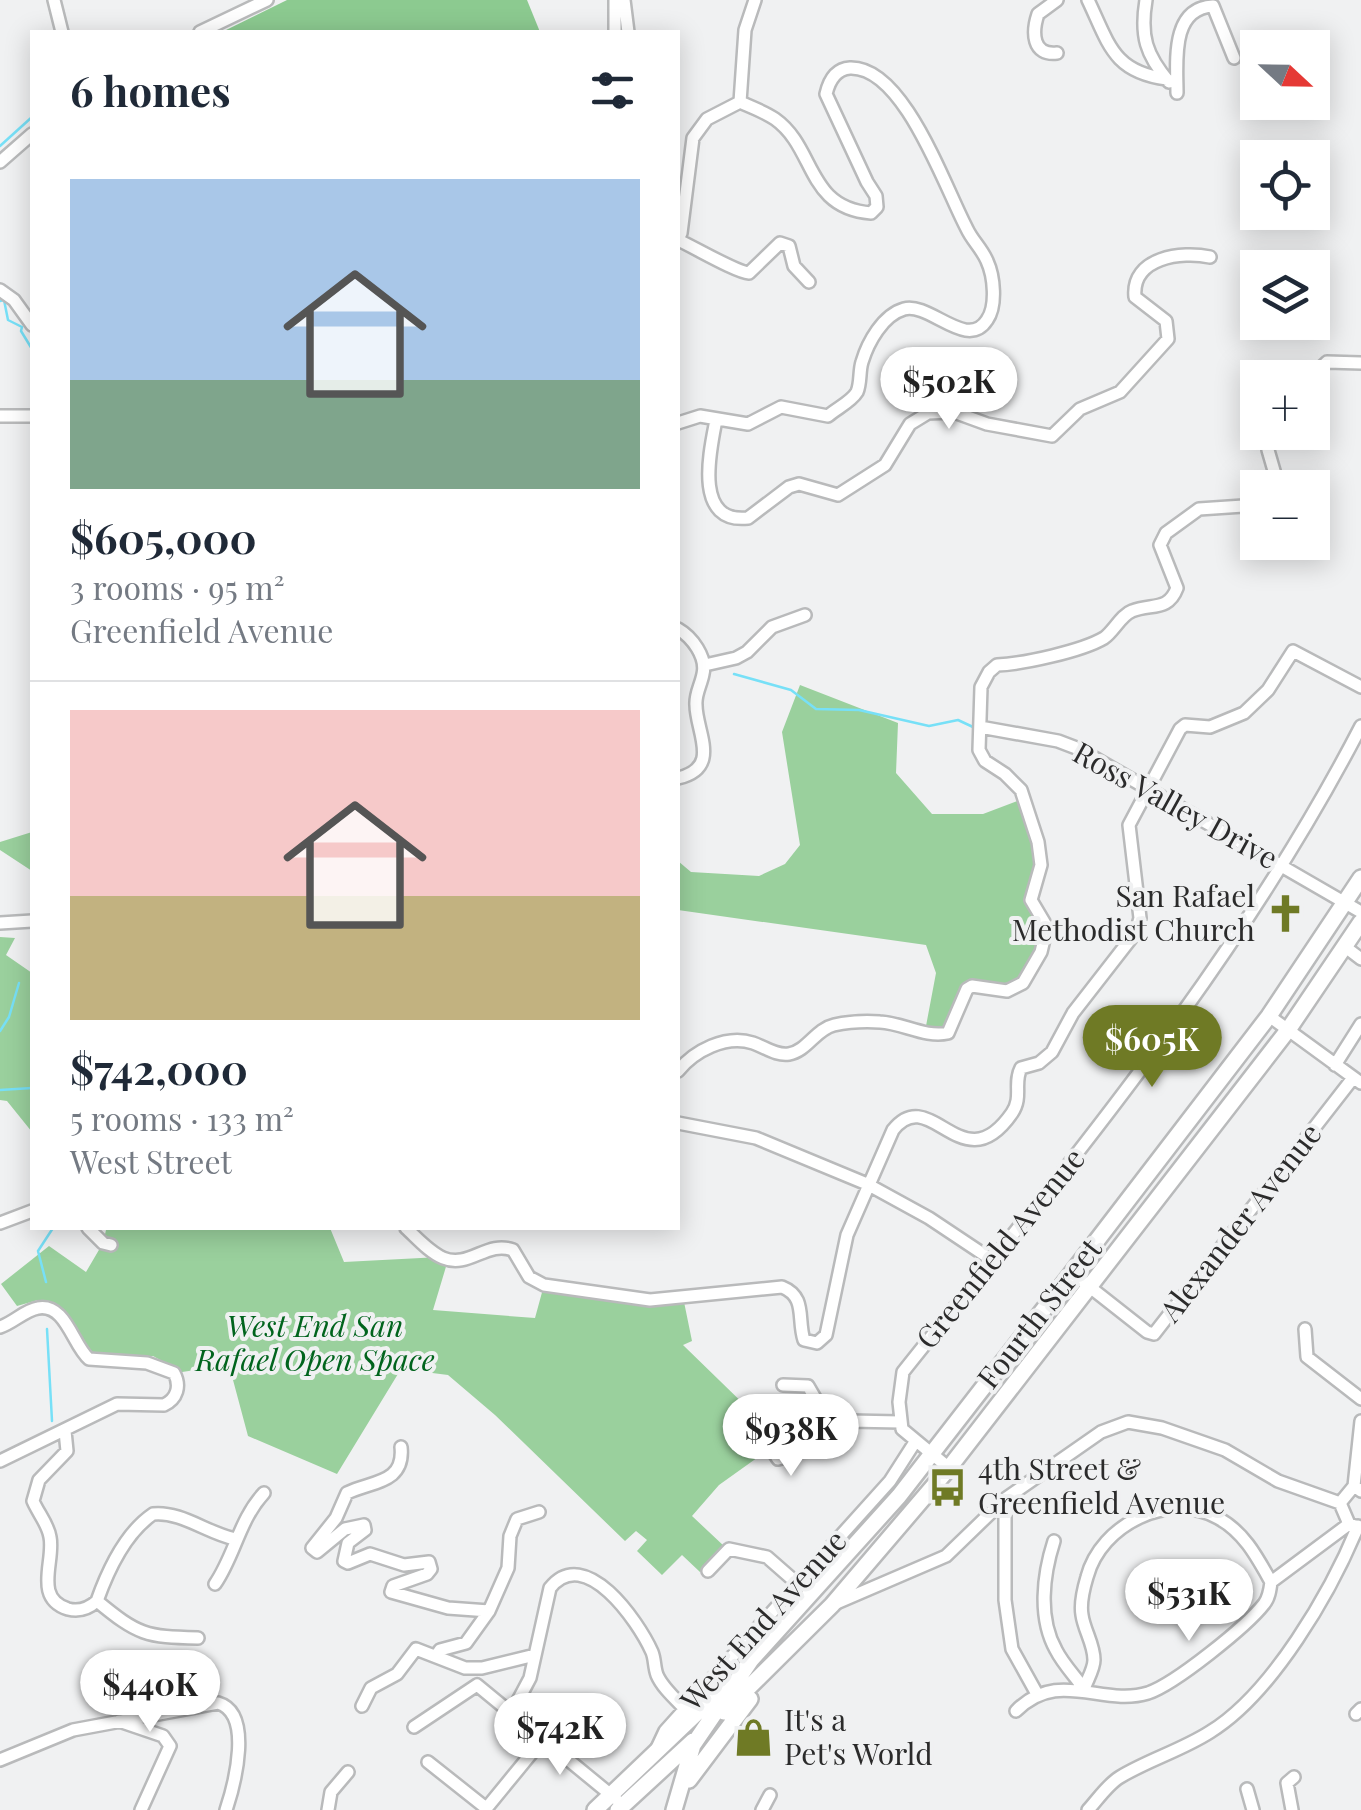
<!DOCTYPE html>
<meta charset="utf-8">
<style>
body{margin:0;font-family:"Playfair Display",serif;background:#f6f6f7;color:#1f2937;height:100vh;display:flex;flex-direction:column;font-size:38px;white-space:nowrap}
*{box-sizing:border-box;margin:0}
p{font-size:32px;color:#747a83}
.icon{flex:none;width:55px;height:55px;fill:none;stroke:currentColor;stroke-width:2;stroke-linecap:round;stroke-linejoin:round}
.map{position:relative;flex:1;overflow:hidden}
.side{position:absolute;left:30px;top:30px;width:650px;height:1200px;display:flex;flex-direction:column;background:#fff;border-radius:0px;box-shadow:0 5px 25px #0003}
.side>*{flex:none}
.needle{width:65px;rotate:112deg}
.buttons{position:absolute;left:1240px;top:30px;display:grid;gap:20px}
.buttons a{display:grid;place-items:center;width:90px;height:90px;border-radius:0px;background:#fff;box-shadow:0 5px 25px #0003;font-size:50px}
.price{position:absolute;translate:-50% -85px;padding:0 22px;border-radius:35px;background:#fff;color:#222;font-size:32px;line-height:65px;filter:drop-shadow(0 2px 5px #0008)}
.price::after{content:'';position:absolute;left:50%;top:60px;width:30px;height:22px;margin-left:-15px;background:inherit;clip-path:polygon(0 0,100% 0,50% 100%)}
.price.on{background:#6f7a25;color:#fff}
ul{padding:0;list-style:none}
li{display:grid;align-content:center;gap:20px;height:530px;padding:0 40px}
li+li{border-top:2px solid #e0e1e3}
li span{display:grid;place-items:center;height:310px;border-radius:0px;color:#555}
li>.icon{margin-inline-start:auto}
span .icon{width:180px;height:180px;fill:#fffc;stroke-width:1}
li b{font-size:42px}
h2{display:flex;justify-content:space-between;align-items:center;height:120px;padding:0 40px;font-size:42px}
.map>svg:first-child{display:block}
</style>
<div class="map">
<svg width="1361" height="1810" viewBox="0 0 1361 1810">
<rect width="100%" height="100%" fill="#f0f1f2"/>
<path fill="#9ad09d" d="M 800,685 L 898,723 L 896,773 L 932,814 L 983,814 L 1025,798 L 1041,865 L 1031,893 L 1046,937 L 1014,990 L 972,986 L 948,1033 L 926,1026 L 936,973 L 926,945 L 678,910 L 678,861 L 691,872 L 759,876 L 785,864 L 800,845 L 782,732 Z
M 32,832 L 32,871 L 0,850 L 0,842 Z
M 0,937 L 15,938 L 6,955 L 32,973 L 32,1132 L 7,1101 L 0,1100 Z
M 103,1228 L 330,1228 L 344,1262 L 440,1257 L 448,1260 L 433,1310 L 535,1318 L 544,1285 L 621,1294 L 683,1297 L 692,1341 L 683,1345 L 756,1416 L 756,1444 L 749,1448 L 761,1455 L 719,1485 L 692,1516 L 725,1547 L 700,1572 L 682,1555 L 662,1575 L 637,1551 L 647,1540 L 636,1531 L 625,1541 L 495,1415 L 448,1375 L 401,1369 L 337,1474 L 248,1436 L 229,1365 L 182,1372 L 153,1356 L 123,1358 L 93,1353 L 62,1312 L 38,1300 L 17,1306 L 1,1284 L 49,1246 L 86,1272 L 103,1243 L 106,1230 Z"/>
<path fill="#8cca90" d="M 287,0 L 527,0 L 540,32 L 222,32 Z"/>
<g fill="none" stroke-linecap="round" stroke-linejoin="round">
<path stroke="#77e0f7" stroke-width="2.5" d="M 0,146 L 32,117
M 0,301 L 4,300 L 8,320 L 22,327 L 21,331 L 32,349
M 734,674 L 791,690 L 816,709 L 859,710 L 929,726 L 958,720 L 973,727
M 0,1031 L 9,1017 L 19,983
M 0,1090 L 32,1088
M 46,1282 L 38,1251 L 53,1228
M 47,1329 L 52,1421"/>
<defs>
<path id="minor" d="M 54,0 L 62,32
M 615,0 L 615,32
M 624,0 L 628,32
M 1088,0 C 1109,44 1113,72 1167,79
M 1146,0 C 1140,36 1146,55 1169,82
M 200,32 L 267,0
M 1057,53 C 1032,56 1032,32 1038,14 L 1057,0
M 1177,93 C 1177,63 1170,8 1213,6 L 1234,58
M 0,162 L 32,134
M 678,239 L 681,233 L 693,138 L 707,119 L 740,102 L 745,30 L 755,0
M 678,240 C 694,247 736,272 749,273 L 780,243 L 789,246 L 794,266 L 809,282
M 0,290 L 14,300 L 32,325
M 1310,378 L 1327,362 L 1361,363
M 0,416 L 32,416
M 716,420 C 710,451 693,524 748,518 L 789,487 L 799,484 L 838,495 L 885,465 L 910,424 L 928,413 L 954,412 L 987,424 L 1052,436 L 1080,409 L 1120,392 L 1168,339 L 1166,321 L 1135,297 C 1131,257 1182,251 1210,257
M 678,423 L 700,416 L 748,424 L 781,407 L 828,416 C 837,408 851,402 857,392 C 861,383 859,371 862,362 C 868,342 883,315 904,309 C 930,302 967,351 987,320 C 997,306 994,276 987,261 C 982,249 972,240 967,229 C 945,188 904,66 850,68 C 835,69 829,81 826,94 L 867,182 L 876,196 L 877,207 L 871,213 C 806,208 816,148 775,119 C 765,112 751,107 740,102
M 1274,432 L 1268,450 L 1279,488
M 678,629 C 692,637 707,657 703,674 C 701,685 695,694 696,705 C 696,732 722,768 678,778
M 705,665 L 736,658 L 747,652 L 772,627 L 805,615
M 980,727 L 1058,741 L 1079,749 L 1361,912
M 0,923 L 32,921
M 1344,946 L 1361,959
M 1269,1016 L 1361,1083
M 1335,1065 L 1361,1024
M 678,1071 C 694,1051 726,1034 753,1043 C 765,1047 776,1056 789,1054 C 807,1051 816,1029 834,1025 C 848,1022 866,1021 880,1022 C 903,1023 925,1038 948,1033 L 967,989 L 972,986 L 1007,991 L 1023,983 L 1041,952 L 1047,927 L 1031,900 L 1041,865 L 1038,842 L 1021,790 L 1005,774 L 985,761 L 979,750 L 981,687 L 989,672 L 997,665 C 1023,664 1082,651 1104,638 C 1114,631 1121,615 1132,611 C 1151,603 1168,612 1177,588 L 1160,545 L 1166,533 L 1199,509 L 1258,505
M 678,1123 L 756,1138 L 867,1184 L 929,1218 L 992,1260
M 0,1223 L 32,1211
M 88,1228 L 103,1243 L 111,1245
M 406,1228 C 417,1238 429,1252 443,1258 C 469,1269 487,1240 513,1250 L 529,1277 L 544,1285 L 650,1300 L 782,1287 C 807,1297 797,1319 804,1340 L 817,1343 L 826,1335 L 847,1235 L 893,1130 C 931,1082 962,1185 1012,1113 C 1023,1097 1013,1083 1021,1068 L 1039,1063 L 1052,1052 L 1073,1013 L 1136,932 L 1140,918 L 1129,825 L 1180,729 L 1185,725 L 1210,727 L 1244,713 L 1268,690 L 1293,651 L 1361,687
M 1072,1273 L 1147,1332 L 1154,1334 L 1353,1078
M 0,1327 C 13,1323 25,1310 38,1308 C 66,1303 73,1346 89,1359 L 147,1363 L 174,1373 C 181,1386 177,1399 164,1405 L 117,1404 L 0,1461
M 1305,1329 L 1307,1357 L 1361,1399
M 783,1385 L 808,1386 L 815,1398 L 802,1425 L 774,1453 L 778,1459 L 798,1453 L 850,1421 L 900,1422
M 65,1431 L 67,1451 L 39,1480 L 33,1501 C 38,1513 48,1524 50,1537 C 55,1561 33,1598 68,1609 C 79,1612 88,1609 97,1601 C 108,1570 125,1533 153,1514 C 181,1511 207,1533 235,1539
M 401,1447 C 405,1484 371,1481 347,1493 L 336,1518 L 312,1548 L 317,1552 L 345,1529 L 364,1525 L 365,1530 L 348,1543 L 344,1561 L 348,1563 L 370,1554 L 404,1565 L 429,1562 L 431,1569 L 427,1574 L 393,1586 L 391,1592 L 448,1608 L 489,1611
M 949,1468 L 902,1429 L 899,1402 L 903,1372 C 1068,1165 1239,962 1361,726
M 1354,1486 L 1361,1421
M 1005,1499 L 1005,1600 L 1012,1649 L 1037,1694
M 1355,1526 L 1349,1524 L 1340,1503 L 1354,1486 L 1361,1491
M 1054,1541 C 1043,1575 1038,1618 1056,1650 C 1063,1664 1075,1676 1084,1689
M 708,1571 L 729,1549 L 767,1557 L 799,1585
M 215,1584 C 235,1555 239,1520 264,1493
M 97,1601 C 138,1635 146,1637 198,1638
M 832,1605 L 946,1556 L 1005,1499 L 1101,1432 L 1128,1422 L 1162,1428 L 1225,1450 L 1278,1481 L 1340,1503
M 436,1656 L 440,1650 L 466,1643 L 489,1611 L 508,1568 L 510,1536 L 517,1519 L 539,1512
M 1084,1689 C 1087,1680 1094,1669 1094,1660 C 1094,1644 1084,1630 1082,1615 C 1080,1604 1084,1587 1087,1577 C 1101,1524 1169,1491 1218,1518 C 1244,1532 1257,1557 1271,1582
M 362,1706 L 371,1688 L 397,1674 L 416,1649 L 465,1668 L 482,1668 L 535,1655
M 1016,1711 C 1058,1668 1102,1707 1148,1693 C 1175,1684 1247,1626 1264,1604 C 1269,1598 1270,1590 1271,1582 L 1349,1524
M 512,1712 L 530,1678 L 550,1588 C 585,1544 638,1621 652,1652 C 655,1659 654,1667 657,1675 C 663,1689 678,1701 688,1712
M 1356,1714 L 1361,1709
M 119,1721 L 163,1736 L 170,1746 L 141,1810
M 414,1727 L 477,1685 L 616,1799
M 657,1748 L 665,1731 L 890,1481 L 915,1442
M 0,1760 L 73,1730 L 218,1703 C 253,1713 235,1783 226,1810
M 428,1762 L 486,1808
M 1247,1789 L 1253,1810
M 328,1810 L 331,1792 L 348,1772
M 485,1810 L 544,1738
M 762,1810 L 770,1795
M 1088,1810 C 1098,1799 1108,1784 1120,1777 C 1148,1760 1182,1750 1210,1732 C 1272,1694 1331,1592 1358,1526
M 1292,1810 L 1287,1783 L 1294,1777"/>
<path id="major" d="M 724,1712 L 832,1605 L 949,1468 L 1288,1030 L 1361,922
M 689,1780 L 750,1699
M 595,1810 L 723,1688
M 618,1810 L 693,1741
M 674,1810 L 693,1745 L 751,1660 L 899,1496 L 1072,1273 L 1269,1016 L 1361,878"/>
</defs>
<use href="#minor" stroke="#b9babb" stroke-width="16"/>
<use href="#major" stroke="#b9babb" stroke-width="20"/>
<use href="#minor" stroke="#fff" stroke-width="11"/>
<use href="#major" stroke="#fff" stroke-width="15"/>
</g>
<defs>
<symbol id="church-bare" viewBox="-9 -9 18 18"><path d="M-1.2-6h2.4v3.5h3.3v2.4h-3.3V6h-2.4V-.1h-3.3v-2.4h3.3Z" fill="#6f7a25" stroke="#f0f1f2" stroke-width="2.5" paint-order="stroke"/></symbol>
<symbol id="bus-bare" viewBox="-9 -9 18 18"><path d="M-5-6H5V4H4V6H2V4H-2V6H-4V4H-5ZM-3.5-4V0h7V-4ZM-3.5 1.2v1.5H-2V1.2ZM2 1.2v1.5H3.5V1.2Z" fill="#6f7a25" stroke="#f0f1f2" stroke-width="2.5" paint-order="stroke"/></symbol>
<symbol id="shop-bare" viewBox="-9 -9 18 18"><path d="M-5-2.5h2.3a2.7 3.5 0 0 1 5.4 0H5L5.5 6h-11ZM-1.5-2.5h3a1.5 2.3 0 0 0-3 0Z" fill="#6f7a25" stroke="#f0f1f2" stroke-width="2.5" paint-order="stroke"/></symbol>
</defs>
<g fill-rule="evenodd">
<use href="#church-bare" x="1258" y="886" width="55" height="55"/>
<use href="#bus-bare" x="920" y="1460" width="55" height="55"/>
<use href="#shop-bare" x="726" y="1710" width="55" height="55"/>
</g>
<g text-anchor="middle" stroke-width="8" stroke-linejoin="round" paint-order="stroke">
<g font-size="30" fill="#2b2b2b" stroke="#f0f1f2">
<text transform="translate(1175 806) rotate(29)" y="10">Ross Valley Drive</text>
<text transform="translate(1241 1223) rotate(-52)" y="10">Alexander Avenue</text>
<text transform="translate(1001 1249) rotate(-51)" y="10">Greenfield Avenue</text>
<text transform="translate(1040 1314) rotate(-52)" y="10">Fourth Street</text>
<text transform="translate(764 1621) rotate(-48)" y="10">West End Avenue</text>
</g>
<g font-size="30" fill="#2b2b2b" stroke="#f0f1f2" text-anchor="start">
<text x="1255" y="907" text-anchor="end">San Rafael<tspan x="1255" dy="34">Methodist Church</tspan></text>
<text x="978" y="1480">4th Street &amp;<tspan x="978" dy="34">Greenfield Avenue</tspan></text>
<text x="784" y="1731">It's a<tspan x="784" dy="34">Pet's World</tspan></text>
</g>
<g font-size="30" font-style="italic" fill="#01641d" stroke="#f0f1f2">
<text x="315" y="1337">West End San<tspan x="315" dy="34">Rafael Open Space</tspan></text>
</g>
</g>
</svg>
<div class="buttons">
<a><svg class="needle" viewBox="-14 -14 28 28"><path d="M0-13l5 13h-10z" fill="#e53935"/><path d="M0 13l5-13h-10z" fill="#747a83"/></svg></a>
<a><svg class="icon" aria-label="locate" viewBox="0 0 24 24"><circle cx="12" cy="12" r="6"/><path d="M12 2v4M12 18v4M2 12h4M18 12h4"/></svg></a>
<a><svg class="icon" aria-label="layers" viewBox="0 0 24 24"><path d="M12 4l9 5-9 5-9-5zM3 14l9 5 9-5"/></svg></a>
<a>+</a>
<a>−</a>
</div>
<b class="price" style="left:949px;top:432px">$502K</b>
<b class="price on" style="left:1152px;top:1090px">$605K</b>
<b class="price" style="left:791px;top:1479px">$938K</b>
<b class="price" style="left:1189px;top:1644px">$531K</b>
<b class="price" style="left:150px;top:1735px">$440K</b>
<b class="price" style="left:560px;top:1778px">$742K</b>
<section class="side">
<h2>6 homes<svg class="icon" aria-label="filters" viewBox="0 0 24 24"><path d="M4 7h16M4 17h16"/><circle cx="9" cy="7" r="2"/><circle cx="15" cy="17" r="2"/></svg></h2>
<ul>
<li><span style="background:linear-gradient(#a9c7e8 65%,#7fa58c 0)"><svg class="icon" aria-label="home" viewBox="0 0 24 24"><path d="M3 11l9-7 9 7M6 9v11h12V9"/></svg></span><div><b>$605,000</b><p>3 rooms · 95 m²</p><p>Greenfield Avenue</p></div></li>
<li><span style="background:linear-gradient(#f6c9c9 60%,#c2b280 0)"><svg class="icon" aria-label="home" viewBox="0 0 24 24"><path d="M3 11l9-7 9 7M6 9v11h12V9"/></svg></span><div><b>$742,000</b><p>5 rooms · 133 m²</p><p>West Street</p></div></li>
</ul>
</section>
</div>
